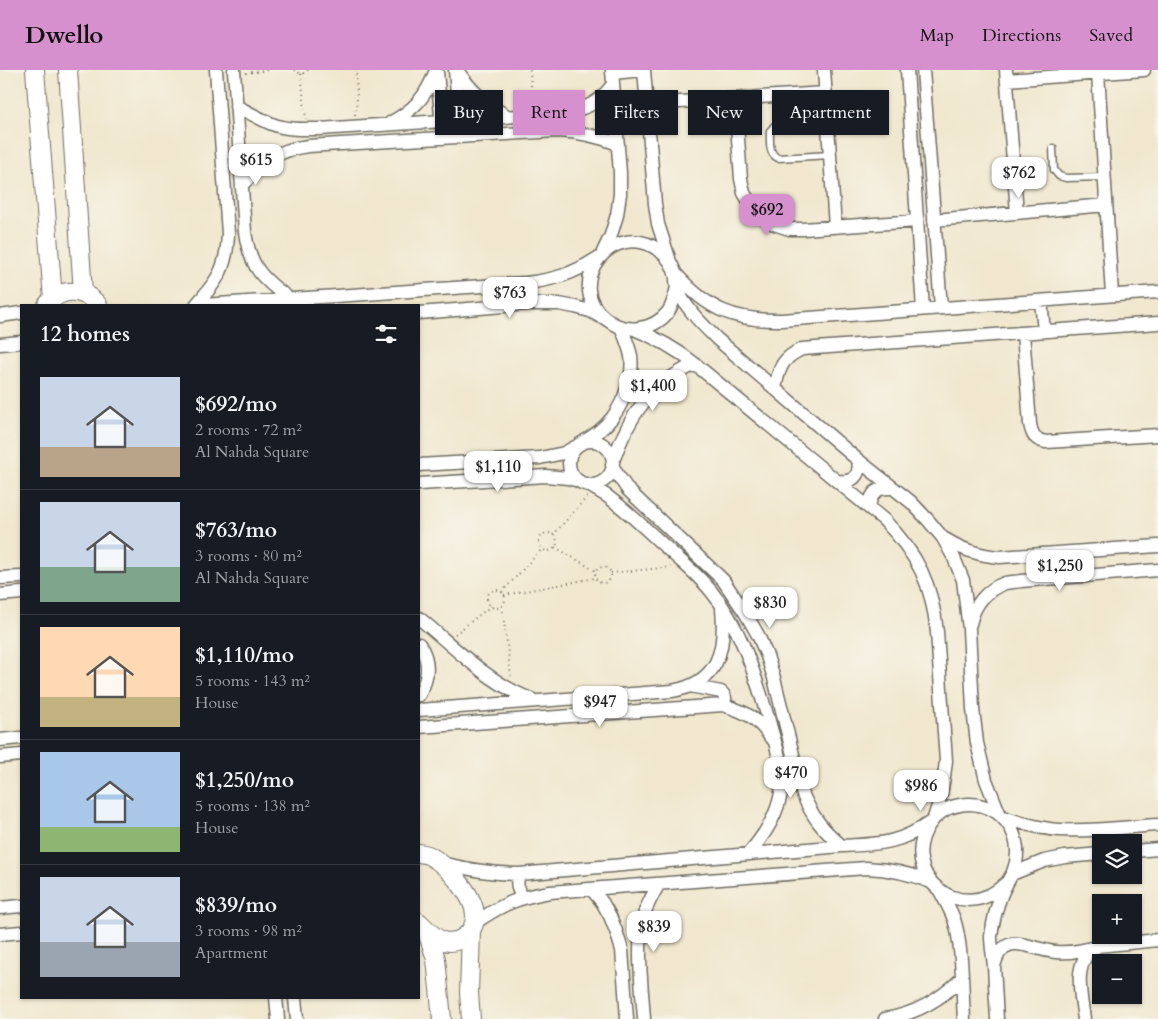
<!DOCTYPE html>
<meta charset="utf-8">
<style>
body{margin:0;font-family:Cardo,serif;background:#20242c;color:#f1f3f6;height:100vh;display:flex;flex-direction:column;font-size:19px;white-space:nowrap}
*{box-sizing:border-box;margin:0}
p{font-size:16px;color:#9ea1a6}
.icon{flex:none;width:28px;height:28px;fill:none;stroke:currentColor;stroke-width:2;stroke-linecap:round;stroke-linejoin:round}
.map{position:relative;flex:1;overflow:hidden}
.panel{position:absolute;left:20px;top:234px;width:400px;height:695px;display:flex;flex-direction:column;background:#171b24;border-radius:0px;box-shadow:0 1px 4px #0004}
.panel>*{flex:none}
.top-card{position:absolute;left:435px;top:20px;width:475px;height:45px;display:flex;gap:10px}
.fabs{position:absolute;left:1092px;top:764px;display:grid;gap:10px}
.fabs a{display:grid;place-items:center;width:50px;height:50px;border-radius:0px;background:#171b24;box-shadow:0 1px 4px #0004;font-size:25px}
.price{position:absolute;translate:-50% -42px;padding:0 11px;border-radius:10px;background:#fff;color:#222;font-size:16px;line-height:32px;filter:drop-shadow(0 1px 2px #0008)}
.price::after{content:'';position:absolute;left:50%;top:30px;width:15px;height:11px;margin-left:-8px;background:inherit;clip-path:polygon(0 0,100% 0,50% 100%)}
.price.active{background:#d690ce;color:#111}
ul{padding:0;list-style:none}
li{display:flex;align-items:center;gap:15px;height:125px;padding:0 20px}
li+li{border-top:1px solid #363941}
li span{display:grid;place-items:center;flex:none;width:140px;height:100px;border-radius:0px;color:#555}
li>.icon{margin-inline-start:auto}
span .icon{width:60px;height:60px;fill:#fffc;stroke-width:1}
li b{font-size:21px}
h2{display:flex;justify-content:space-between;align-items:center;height:60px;padding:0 20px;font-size:21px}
.pill{padding:0 18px;border-radius:0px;background:#171b24;box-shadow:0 1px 4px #0004;font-size:18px;line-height:45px}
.pill.active{background:#d690ce;color:#111}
header{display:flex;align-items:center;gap:30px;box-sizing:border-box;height:70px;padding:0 25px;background:#d690ce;color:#111}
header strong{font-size:24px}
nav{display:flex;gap:28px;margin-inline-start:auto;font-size:18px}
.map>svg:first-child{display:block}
</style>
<header>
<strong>Dwello</strong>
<nav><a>Map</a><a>Directions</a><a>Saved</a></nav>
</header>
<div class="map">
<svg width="1158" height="949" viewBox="0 0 1158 949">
<rect width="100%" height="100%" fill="#f7f3e8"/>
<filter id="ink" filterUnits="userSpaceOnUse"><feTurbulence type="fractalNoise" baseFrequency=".02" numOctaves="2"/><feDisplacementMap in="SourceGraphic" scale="10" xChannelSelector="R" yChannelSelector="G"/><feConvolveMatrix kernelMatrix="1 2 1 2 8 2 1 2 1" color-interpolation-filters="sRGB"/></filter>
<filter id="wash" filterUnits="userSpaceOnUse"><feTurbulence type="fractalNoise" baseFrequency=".0096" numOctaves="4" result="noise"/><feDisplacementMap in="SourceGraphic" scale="20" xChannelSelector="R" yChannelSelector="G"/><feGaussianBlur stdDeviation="1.12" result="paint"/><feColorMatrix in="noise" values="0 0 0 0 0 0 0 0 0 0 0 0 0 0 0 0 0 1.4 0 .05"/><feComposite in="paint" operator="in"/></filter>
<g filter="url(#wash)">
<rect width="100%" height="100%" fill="#f0e7ce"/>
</g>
<g filter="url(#ink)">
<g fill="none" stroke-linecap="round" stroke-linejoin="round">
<defs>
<path id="lane" d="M 828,53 L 774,56 L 770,61 C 770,70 768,84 778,88 L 830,85
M 1053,78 L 1054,100 L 1059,106 L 1066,108 L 1104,107"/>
<path id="street" d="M 234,0 L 245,162 C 250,197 262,209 290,229
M 455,0 L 460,57
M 457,0 C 471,21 485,33 507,46
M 644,0 L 655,134 L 658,154 L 669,188
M 824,0 L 835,157
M 907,0 L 923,239
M 923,0 L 941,238
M 1006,0 L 1017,143
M 437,2 L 442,57
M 612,3 L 644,0
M 1098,3 L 1112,225
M 1007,10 L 1144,0
M 735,29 L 741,109 L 744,123 L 752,136 L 762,146 L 774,154 L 789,159 L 803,159 L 917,151
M 647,34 L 825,23
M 236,36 C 248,42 260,49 272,54 C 287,60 303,59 319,59 L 565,43 C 587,38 600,33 613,14
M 390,53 C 415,39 426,27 436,0
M 242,115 C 264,92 275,80 308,76 L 557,61 C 579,62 598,66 618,74
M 934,150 L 1106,135
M 603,182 L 611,165 L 617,145 L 620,124 L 620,103 L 612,0
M 676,204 C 708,240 734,251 782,250 L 1158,222
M 677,217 C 675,226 673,235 668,242 C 653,261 625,264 606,249 C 561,215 613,146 660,181 C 668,187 674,197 676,207 C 676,210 676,215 677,218 C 684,237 703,255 717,269 L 858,390 L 911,432 L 928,450 L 943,468 L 954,488 L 963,510 L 969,559 L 973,639 L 977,673 L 986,710 L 1000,745
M 1041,231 L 1044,261
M 196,235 C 218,210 227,198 228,163 L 216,0
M 203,235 L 526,213 C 553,210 573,204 596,189
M 419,243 L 527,234 L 559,234 L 575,237 L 590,241 L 601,247
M 0,246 L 21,243
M 634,259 C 657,268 676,279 695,294 L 884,450 C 918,485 932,514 937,562 L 946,691 C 944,711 941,729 934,748
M 1023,263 L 1030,354 C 1032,365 1035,370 1046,372 L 1158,365
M 0,274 L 21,272
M 775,318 C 779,298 782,288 802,279 L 1158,253
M569 393a22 22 0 1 1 44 0a22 22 0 1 1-44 0Z
M 583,372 C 594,366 604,358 612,348 C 624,332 634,306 631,286 C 629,276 625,267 621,257
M 613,391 C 630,344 649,316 695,294
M 419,395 L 540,388 L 564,383 L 575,377
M 612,395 L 617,404 L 628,420 L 723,510 L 746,544 L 758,565 L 767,586 L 774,608 L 803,725 C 813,748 823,760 842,776
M 837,411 C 853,413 861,406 858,390
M 419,414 L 546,406 L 568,408 L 579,411
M 587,414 L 607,426 L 616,433 C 635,448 652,465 670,481 C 684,494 699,506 711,521 C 742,558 755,606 769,651 C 774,670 782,691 782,710 C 782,739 766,764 748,784
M 869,438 C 871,422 877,417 893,418
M 945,469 C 963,480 978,485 1000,487 L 1158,476
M 0,508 L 21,507
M 0,525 L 21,523
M 419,548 C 453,576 490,614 531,629
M 970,554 C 974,535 986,520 1005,513 C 1010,512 1016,512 1021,511 L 1158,500
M 419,574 C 430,590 429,608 419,625
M 690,616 L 721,622 C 726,626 726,630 723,635
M 419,640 L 672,621 C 718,613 726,581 722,539
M 419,657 L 723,635 C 747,642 757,648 771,668
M 0,670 L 21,668
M 0,687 L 21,685
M 1003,747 C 1021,753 1040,759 1060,760 C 1092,762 1126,757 1158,755
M 1134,781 L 1158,779
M 441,793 C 468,799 492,804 519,804 L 842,776 C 880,774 899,774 931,752
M 519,804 C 516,813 517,819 523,828
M 1012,804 L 1044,791 L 1065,787 L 1101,784
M 592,820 L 602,832 L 610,846 L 616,861 L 622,880 L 627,949
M 940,821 C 945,830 950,839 954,849 C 963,877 962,919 964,949
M 0,838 L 21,836
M 475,853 C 500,835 519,827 550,822 L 866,798 C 890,799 909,803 931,812
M 0,864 L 21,862
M 994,896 C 1004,858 1030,880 1056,882 C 1070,883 1082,881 1095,877
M 276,928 L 278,949
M 295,928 L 297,949
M 644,949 C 642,915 636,878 644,845 C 647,834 653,824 659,814
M 885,949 C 916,944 940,930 961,909
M 997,949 C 996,931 995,914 994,896 C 993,886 991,876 991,866 C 993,852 996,838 1001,826 C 1004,817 1009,810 1013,802 C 1021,783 1017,761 1002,747 C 991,736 974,732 960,735 C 947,737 936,744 929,755 C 897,804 961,858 1006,813
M 1084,949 C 1081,925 1071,889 1098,876 L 1158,870"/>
<path id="secondary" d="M 35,0 L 53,229
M 68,0 L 83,223
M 47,235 C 61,217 84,218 98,235
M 419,783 C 423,784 427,784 430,786 C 447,795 475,826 475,846 C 475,863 459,875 443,871 C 434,868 426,859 419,852
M 426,859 L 436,889 L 442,949
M 471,949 L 469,923 L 471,860"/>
</defs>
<use href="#lane" stroke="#706d64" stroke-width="9"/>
<use href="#street" stroke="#706d64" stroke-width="15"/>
<use href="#secondary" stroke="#706d64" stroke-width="20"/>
<path stroke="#706d64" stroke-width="2" stroke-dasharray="1 4" stroke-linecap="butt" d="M 294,0 C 299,4 304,5 308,0
M 530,0 L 532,33
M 246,3 L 269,0
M 301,4 L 306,49
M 355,45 L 357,31 L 356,0
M539 472a9 9 0 1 1 18 0a9 9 0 1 1-18 0Z
M 553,465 L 587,427
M 555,477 L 596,501
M595 505a8 8 0 1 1 16 0a8 8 0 1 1-16 0Z
M 611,503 L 671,497
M487 529a9 9 0 1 1 18 0a9 9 0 1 1-18 0Z
M 502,522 L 542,479
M 504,525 L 595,508
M 502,536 L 511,606
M 455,564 L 491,536"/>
<use href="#lane" stroke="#fff" stroke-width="6"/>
<use href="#street" stroke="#fff" stroke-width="12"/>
<use href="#secondary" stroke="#fff" stroke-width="18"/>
</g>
</g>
</svg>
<div class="fabs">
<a><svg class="icon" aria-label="layers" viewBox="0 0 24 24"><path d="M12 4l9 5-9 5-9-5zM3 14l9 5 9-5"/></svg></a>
<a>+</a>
<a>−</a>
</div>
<b class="price" style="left:256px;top:116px">$615</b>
<b class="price" style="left:1019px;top:129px">$762</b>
<b class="price active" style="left:767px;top:166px">$692</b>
<b class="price" style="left:510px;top:249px">$763</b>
<b class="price" style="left:653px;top:342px">$1,400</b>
<b class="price" style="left:498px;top:423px">$1,110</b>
<b class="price" style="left:1060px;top:522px">$1,250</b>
<b class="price" style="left:770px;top:559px">$830</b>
<b class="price" style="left:600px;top:658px">$947</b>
<b class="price" style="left:791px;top:729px">$470</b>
<b class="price" style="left:921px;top:742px">$986</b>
<b class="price" style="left:654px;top:883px">$839</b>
<div class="top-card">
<a class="pill">Buy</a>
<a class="pill active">Rent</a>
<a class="pill">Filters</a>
<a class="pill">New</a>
<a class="pill">Apartment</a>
</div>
<section class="panel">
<h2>12 homes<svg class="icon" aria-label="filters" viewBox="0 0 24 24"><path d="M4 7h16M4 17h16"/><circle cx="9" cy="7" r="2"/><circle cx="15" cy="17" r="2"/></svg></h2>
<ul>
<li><span style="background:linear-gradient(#c9d6e8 70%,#b9a48a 0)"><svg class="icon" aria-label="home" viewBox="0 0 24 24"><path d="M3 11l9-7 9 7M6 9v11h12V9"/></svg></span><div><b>$692/mo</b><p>2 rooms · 72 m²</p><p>Al Nahda Square</p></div></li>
<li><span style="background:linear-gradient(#c9d6e8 65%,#7fa58c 0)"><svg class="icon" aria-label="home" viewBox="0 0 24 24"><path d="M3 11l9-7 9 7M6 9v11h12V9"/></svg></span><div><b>$763/mo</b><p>3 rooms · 80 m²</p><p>Al Nahda Square</p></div></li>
<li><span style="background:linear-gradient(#ffd9b3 70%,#c2b280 0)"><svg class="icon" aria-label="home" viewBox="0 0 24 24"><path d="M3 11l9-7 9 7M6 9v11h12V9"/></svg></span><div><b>$1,110/mo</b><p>5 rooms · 143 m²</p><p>House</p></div></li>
<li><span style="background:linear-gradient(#a9c7e8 75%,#8fb573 0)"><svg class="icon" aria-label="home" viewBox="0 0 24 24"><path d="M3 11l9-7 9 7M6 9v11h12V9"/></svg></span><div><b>$1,250/mo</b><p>5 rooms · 138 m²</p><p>House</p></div></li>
<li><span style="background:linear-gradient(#c9d6e8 65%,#9aa5b1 0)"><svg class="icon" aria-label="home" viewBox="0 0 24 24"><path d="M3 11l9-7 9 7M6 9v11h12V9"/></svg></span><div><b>$839/mo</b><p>3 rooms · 98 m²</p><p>Apartment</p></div></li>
</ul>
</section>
</div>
